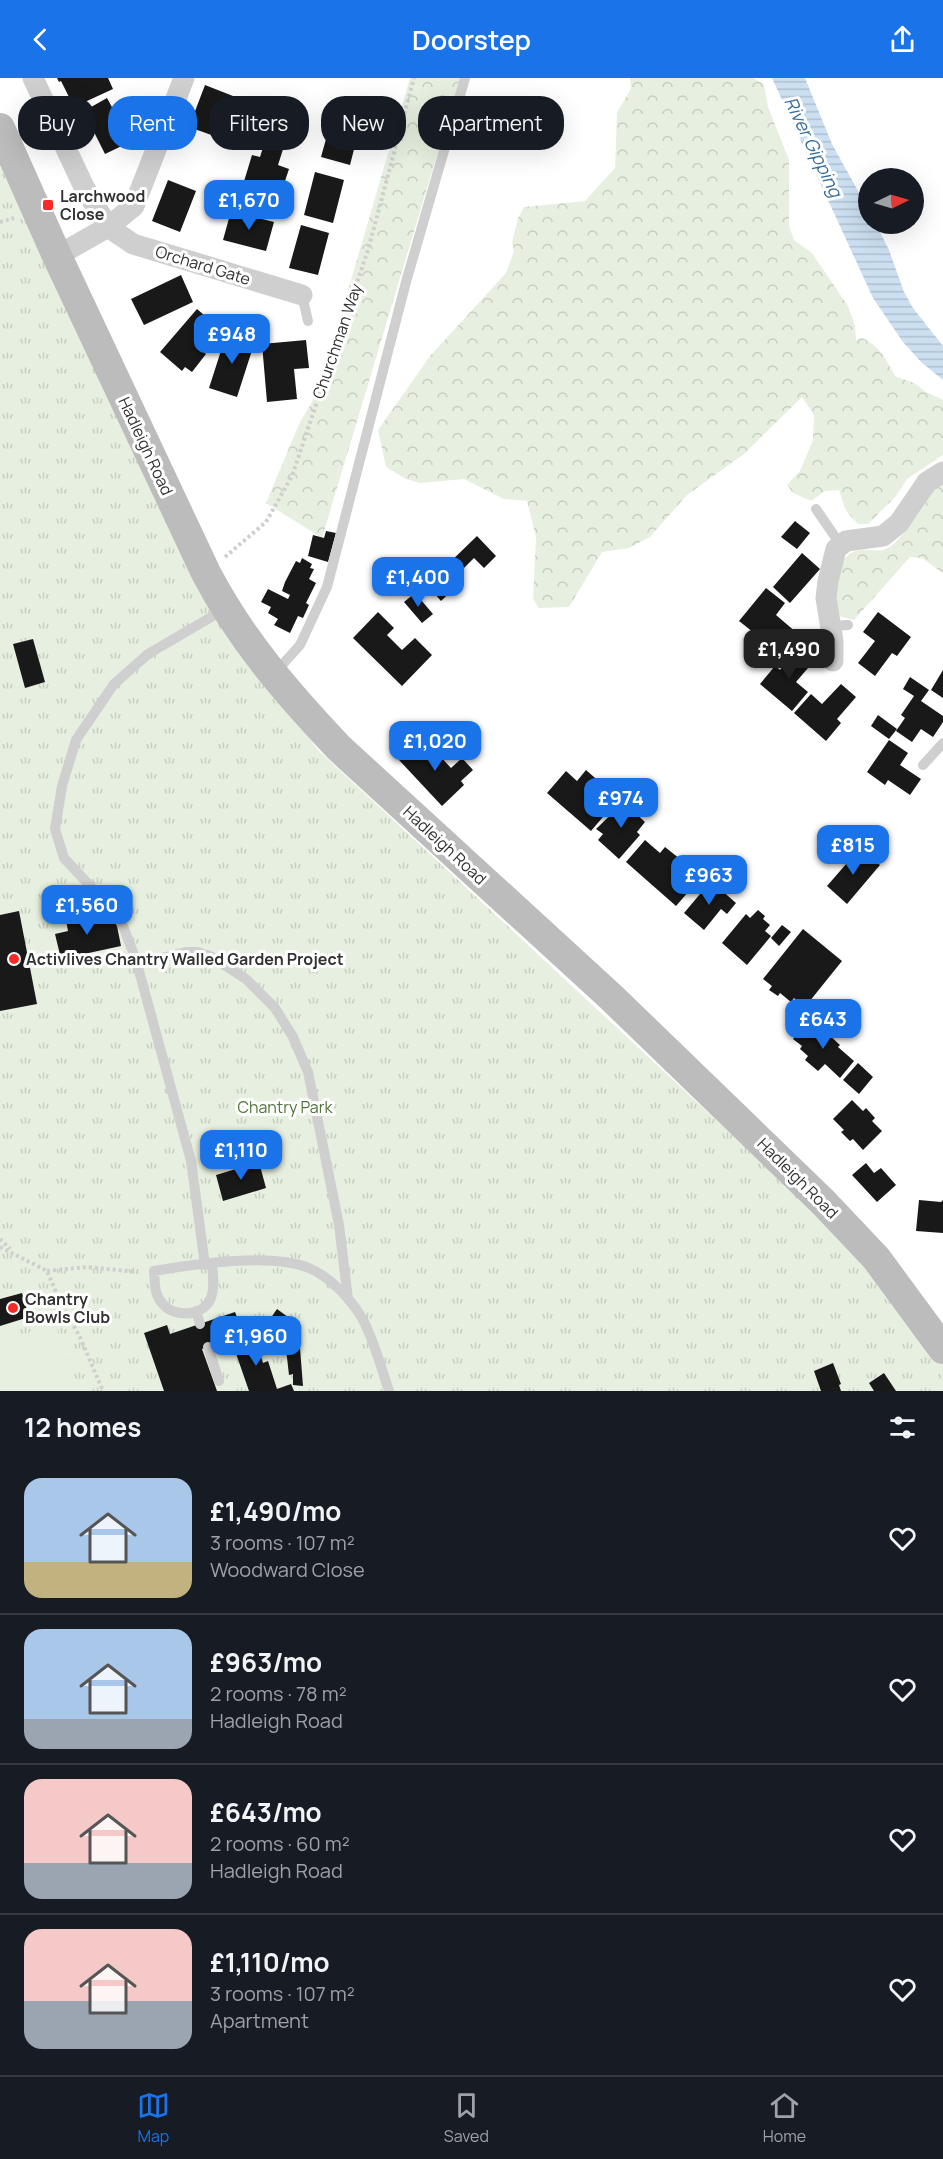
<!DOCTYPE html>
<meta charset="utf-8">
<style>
body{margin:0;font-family:Manrope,sans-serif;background:#242831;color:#f1f3f6;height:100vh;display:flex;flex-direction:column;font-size:22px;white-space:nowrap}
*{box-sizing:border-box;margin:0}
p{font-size:20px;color:#9ea1a6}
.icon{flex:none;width:33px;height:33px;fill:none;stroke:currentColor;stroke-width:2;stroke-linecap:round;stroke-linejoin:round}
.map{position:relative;height:1313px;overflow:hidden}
.sheet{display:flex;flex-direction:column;background:#171b24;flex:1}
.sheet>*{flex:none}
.guide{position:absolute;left:18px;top:18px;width:600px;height:54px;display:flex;gap:12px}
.needle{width:39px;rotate:85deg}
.controls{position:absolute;left:858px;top:90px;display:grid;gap:12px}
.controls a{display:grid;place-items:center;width:66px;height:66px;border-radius:50%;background:#171b24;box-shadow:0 6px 24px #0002;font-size:30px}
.price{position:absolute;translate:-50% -51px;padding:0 14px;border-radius:12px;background:#1a73e8;color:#fff;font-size:20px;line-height:39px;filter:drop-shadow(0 2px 3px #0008)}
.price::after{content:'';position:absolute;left:50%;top:36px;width:18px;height:14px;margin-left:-9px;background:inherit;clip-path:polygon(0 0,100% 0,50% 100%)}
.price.selected{background:#222;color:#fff}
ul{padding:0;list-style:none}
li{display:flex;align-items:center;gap:18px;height:150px;padding:0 24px}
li+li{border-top:2px solid #363941}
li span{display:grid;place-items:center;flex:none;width:168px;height:120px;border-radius:18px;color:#555}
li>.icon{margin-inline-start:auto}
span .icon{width:72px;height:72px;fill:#fffc;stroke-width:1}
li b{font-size:26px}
h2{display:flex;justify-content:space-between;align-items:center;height:72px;padding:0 24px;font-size:26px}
.chip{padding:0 21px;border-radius:24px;background:#171b24;box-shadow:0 6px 24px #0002;font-size:21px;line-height:54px}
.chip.selected{background:#1a73e8;color:#fff}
header{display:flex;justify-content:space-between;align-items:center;height:78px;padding:0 24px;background:#1a73e8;color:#fff;font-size:27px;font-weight:600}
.tab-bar{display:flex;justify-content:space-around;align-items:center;height:84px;border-top:2px solid #363941;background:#171b24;font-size:16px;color:#9ea1a6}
.tab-bar a{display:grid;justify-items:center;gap:3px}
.tab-bar .selected{color:#1a73e8}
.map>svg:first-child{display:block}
</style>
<header><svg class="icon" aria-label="back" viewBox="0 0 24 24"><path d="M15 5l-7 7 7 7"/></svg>Doorstep<svg class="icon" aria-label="share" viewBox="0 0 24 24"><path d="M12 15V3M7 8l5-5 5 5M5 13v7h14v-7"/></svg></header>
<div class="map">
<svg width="943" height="1313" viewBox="0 0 943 1313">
<defs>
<pattern id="forest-crowns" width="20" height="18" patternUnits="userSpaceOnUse" patternTransform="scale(1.5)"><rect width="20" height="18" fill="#e7f0e0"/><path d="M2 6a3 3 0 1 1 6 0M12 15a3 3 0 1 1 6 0" fill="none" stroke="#c7cec1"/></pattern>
<pattern id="park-tufts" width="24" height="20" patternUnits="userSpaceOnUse" patternTransform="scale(1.5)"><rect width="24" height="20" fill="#e7f0e0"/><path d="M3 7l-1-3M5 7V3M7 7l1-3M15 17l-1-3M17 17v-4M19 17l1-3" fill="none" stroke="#c7cec1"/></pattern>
<pattern id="water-rules" width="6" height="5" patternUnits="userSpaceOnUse" patternTransform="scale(1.5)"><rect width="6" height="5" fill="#cbdff1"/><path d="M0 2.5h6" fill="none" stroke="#afc0cf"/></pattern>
</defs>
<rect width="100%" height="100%" fill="#fff"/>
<path fill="url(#forest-crowns)" d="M 410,0 L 460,0 L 322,460 L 266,425 L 299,346 L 319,312 Z
M 630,0 L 753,0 L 764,6 L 768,29 L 789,82 L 789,148 L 794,162 L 812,175 L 848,228 L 855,248 L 856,262 L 862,260 C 880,268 886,281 895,298 L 916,306 L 924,313 L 943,322 L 943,377 L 907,401 L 896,418 L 868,446 L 858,446 L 846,433 L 839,412 L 825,413 L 811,423 L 793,415 L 787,407 L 800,393 L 813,362 L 814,337 L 802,319 L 744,376 L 687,417 L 650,459 L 629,470 L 602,474 L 569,529 L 539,530 L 533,521 L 536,459 L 527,423 L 504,421 L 464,401 L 420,405 L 406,401 L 386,389 L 378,352 L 430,278 L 506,195 L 514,173 L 512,164 L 518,140 L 524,129 L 585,123 L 615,90 L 617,34 L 631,11 Z
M 943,403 L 943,495 L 922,480 L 910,479 L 854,542 L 842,539 L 835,535 C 837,514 832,476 860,472 C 870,471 878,475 888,470 C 903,462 928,420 939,404 Z"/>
<path fill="url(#park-tufts)" d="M 0,50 L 57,178 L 197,509 L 318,672 L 811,1130 L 943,1271 L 943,1313 L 0,1313 Z"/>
<path fill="#e7f0e0" d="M 56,1247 L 75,1313 L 0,1313 L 0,1263 Z"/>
<path fill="url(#water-rules)" d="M 772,0 L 805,0 L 832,66 L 868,131 L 868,146 L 876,146 L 889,172 L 904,214 L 913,230 L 943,268 L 943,302 L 921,284 L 903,264 L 873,220 Z"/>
<path fill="#191919" d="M 57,0 L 108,0 L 113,11 L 74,29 L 61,3 L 59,4 Z
M 205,7 L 233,18 L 217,59 L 189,49 Z
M 107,20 L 113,31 L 130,23 L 136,36 L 118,45 L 128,65 L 105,76 L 92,50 L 85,53 L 77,37 Z
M 333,36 L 361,44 L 350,87 L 321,79 Z
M 266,60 L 285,65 L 278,87 L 289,91 L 283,109 L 274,107 L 271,118 L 242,110 L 252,77 L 260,79 Z
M 315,94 L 344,102 L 333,145 L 304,137 Z
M 168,102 L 196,113 L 180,154 L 152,143 Z
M 231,133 L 274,144 L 266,173 L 223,162 Z
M 301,147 L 329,155 L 318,197 L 289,190 Z
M 181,197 L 193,224 L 144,247 L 131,221 Z
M 197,231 L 218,249 L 200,271 L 206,276 L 192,294 L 185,289 L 182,293 L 160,274 Z
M 227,254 L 255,263 L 237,319 L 209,310 Z
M 306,262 L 309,290 L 294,291 L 297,321 L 267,324 L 262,266 Z
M 795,443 L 810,455 L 797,471 L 781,459 Z
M 326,453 L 336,455 L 328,484 L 308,478 L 313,457 L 324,460 Z
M 477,458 L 496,478 L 484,490 L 474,480 L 455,499 L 445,489 Z
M 802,475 L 820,491 L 790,525 L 773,509 Z
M 302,480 L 312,486 L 310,490 L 314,491 L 309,501 L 316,505 L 306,525 L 309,527 L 303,540 L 298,538 L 290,555 L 274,547 L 278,541 L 268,535 L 271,529 L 261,524 L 268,511 L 288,521 L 290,517 L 282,513 L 285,504 L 296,483 L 300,485 Z
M 444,491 L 458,507 L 441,523 L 427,507 Z
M 766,510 L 785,525 L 776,537 L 797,555 L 784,571 L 761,553 L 758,558 L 739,543 Z
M 415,515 L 433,536 L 422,545 L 404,524 Z
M 378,534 L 394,550 L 387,557 L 402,572 L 415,560 L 432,577 L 402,608 L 353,560 Z
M 878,534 L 911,559 L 897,578 L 892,575 L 875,598 L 858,585 L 875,563 L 863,554 Z
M 33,561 L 45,604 L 25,610 L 13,566 Z
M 798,570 L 814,583 L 796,604 L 808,614 L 792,633 L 760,606 L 775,588 L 780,592 Z
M 943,592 L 943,620 L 931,612 Z
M 910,599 L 929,612 L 921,623 L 943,638 L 943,644 L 933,659 L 921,651 L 912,664 L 896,653 L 905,640 L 901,637 L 914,618 L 903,611 Z
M 841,606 L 856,619 L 837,641 L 841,645 L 826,663 L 794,635 L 811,616 L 822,626 Z
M 878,637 L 897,651 L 889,661 L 871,648 Z
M 423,660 L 451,690 L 462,680 L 473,692 L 461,703 L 464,707 L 442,728 L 399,682 Z
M 889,662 L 908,675 L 900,687 L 921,701 L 910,717 L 888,702 L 885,707 L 867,694 Z
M 586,692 L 602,706 L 597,711 L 608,721 L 603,727 L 608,733 L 591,753 L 547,715 L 566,693 L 577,703 Z
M 628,720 L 636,728 L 632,732 L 645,744 L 637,754 L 640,757 L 619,781 L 598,762 L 603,756 L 596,751 Z
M 645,762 L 660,775 L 665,769 L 680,781 L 683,777 L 699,792 L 691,801 L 696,805 L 676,828 L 626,784 Z
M 860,770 L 880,787 L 847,826 L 827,808 Z
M 711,803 L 736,825 L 727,836 L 721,831 L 704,852 L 684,835 Z
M 758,832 L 765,838 L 763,841 L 770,847 L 765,853 L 771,858 L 747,887 L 722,865 L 746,836 L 750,840 Z
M 19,833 L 37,926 L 0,933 L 0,837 Z
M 99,835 L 101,846 L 116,843 L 121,868 L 61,881 L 55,856 L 68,853 L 66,842 Z
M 782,847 L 791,854 L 779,868 L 771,860 Z
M 803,851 L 842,883 L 805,929 L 794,920 L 791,924 L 780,915 L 778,918 L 769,912 L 772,908 L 763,901 Z
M 809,943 L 825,957 L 827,955 L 840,967 L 838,969 L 854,983 L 840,1000 L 825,986 L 818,993 L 805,982 L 808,978 L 800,971 L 802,968 L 793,961 Z
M 858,985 L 873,999 L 859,1016 L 843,1002 Z
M 852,1022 L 863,1033 L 866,1030 L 875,1040 L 872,1043 L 882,1053 L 863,1072 L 853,1061 L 850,1063 L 841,1054 L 844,1052 L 833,1041 Z
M 259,1084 L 266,1110 L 223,1123 L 216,1097 Z
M 866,1085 L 874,1095 L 881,1090 L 896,1107 L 877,1124 L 852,1097 Z
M 919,1122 L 941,1124 L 943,1122 L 943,1155 L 916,1153 Z
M 22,1215 L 29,1239 L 0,1248 L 0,1221 Z
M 277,1231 L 292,1242 L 299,1257 L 303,1308 L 293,1307 L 293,1296 L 289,1297 L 285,1262 L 279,1252 L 268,1244 Z
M 235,1234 L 244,1257 L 202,1271 L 217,1313 L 164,1313 L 144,1255 L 167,1247 L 170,1256 Z
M 254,1257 L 263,1285 L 268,1283 L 277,1311 L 291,1306 L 294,1313 L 249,1313 L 232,1264 Z
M 833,1285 L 841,1306 L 839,1307 L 841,1313 L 821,1313 L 814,1293 Z
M 884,1295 L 896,1313 L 874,1313 L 869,1305 Z"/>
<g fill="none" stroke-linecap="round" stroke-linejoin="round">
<path stroke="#cfcfcf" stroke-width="4" stroke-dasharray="3 3" stroke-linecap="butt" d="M 0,144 L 14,140
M 225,479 L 266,444 L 292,398 L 368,172 L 414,0
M 0,1161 L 10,1171
M 0,1169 L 47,1193 L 62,1228 L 79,1257 L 103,1313
M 47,1193 L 87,1189 L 138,1194"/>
<path stroke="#cfcfcf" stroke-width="10" d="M 302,217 L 308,243
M 816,431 L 840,466
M 831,548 L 848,547
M 275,595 L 300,567 L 327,509 L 406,204 L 465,0
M 923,687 L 943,665
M 137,886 L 186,874 L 198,874 L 212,879 L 246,901 L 275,930 L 293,959 L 308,994 L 339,1147 L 348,1221
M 212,1186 C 213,1197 215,1209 211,1220 C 203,1239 173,1240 162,1225 C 154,1217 155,1204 154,1193 C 194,1186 271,1174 309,1190 C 330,1199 350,1220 362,1240 C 374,1262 381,1289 389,1313
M 205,1187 L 191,1083 L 136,882 L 123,848 L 109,828 L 64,780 L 55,751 L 62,708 L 76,662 L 114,606 L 148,576 L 225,531
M 196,1233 L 200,1246
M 208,1269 L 219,1303"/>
<path stroke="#cfcfcf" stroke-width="21" d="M 33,0 L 84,109 L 108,149 L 133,166 L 302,217
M 57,178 L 108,149 L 134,128 L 184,0
M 833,583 L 833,563 L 826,520 L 828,503 L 836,471 L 846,463 L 883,458 L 899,445 L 927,404 L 943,394"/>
<path stroke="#bcbcbc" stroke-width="30" d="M 0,50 L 57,178 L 206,495 C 241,562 287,615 339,670 L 611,919 L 823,1124 L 876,1180 L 943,1271"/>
</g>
<g fill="#f62a27" stroke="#fff" stroke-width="2">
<rect x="42" y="121" width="12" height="12" rx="3"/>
<circle cx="14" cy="881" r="6"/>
<circle cx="13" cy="1230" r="6"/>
</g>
<g text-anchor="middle" stroke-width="6" stroke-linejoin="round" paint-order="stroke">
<g font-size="16" font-weight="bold" fill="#323232" stroke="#fff" text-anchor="start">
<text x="60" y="124">Larchwood<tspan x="60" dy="18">Close</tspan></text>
<text x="26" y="887">Activlives Chantry Walled Garden Project</text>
<text x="25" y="1227">Chantry<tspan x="25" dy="18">Bowls Club</tspan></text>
</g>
<g font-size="16" fill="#323232" stroke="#fff">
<text transform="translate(203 187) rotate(17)" y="6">Orchard Gate</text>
<text transform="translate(337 263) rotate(-71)" y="6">Churchman Way</text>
<text transform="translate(146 368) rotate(65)" y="6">Hadleigh Road</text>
<text transform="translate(445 767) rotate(43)" y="6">Hadleigh Road</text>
<text transform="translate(798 1100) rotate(45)" y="6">Hadleigh Road</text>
</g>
<g font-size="16" fill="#50743a" stroke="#fff">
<text x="285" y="1035">Chantry Park</text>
</g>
<g font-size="18" font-style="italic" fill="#366d9e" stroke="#fff">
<text transform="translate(813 69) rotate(64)" y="6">River Gipping</text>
</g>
</g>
</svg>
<div class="controls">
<a><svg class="needle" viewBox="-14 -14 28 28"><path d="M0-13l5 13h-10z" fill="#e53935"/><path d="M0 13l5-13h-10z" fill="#9ea1a6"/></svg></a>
</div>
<b class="price" style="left:249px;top:153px">£1,670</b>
<b class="price" style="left:232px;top:287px">£948</b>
<b class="price" style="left:418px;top:530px">£1,400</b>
<b class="price selected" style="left:789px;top:602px">£1,490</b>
<b class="price" style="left:435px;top:694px">£1,020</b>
<b class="price" style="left:621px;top:751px">£974</b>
<b class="price" style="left:853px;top:798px">£815</b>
<b class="price" style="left:709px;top:828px">£963</b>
<b class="price" style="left:87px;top:858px">£1,560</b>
<b class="price" style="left:823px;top:972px">£643</b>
<b class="price" style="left:241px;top:1103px">£1,110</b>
<b class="price" style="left:256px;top:1289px">£1,960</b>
<div class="guide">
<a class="chip">Buy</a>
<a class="chip selected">Rent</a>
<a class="chip">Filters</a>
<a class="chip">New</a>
<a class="chip">Apartment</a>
</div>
</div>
<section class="sheet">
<h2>12 homes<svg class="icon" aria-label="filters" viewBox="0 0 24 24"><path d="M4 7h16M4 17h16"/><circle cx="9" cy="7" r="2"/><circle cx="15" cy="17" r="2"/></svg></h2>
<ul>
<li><span style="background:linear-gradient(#a9c7e8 70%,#c2b280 0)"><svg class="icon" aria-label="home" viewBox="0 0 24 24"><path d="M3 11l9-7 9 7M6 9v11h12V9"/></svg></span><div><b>£1,490/mo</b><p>3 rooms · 107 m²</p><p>Woodward Close</p></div><svg class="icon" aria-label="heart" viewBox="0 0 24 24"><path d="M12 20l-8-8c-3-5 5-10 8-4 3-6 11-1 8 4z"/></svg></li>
<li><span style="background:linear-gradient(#a9c7e8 75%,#9aa5b1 0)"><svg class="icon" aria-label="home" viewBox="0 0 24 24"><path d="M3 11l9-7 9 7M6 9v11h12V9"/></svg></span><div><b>£963/mo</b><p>2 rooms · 78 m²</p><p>Hadleigh Road</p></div><svg class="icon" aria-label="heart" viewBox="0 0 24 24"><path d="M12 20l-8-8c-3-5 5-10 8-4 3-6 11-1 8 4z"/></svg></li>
<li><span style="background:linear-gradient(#f6c9c9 70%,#9aa5b1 0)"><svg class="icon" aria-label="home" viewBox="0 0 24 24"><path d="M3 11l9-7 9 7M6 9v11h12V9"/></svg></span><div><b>£643/mo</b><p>2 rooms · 60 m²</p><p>Hadleigh Road</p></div><svg class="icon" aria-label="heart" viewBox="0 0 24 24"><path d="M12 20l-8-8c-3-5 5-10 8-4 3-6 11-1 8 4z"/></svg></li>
<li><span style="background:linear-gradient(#f6c9c9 60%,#9aa5b1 0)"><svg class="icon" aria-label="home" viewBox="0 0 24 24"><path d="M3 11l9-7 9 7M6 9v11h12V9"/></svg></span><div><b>£1,110/mo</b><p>3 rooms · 107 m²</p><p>Apartment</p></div><svg class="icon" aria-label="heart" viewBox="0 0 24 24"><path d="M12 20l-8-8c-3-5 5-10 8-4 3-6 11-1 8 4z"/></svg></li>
</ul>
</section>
<nav class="tab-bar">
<a class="selected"><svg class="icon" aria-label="map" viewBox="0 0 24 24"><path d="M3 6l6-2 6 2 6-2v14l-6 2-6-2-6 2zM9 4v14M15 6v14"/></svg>Map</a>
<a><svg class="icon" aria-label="saved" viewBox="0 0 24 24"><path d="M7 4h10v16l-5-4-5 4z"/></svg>Saved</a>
<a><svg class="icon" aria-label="home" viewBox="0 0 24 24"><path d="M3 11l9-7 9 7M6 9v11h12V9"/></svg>Home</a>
</nav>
